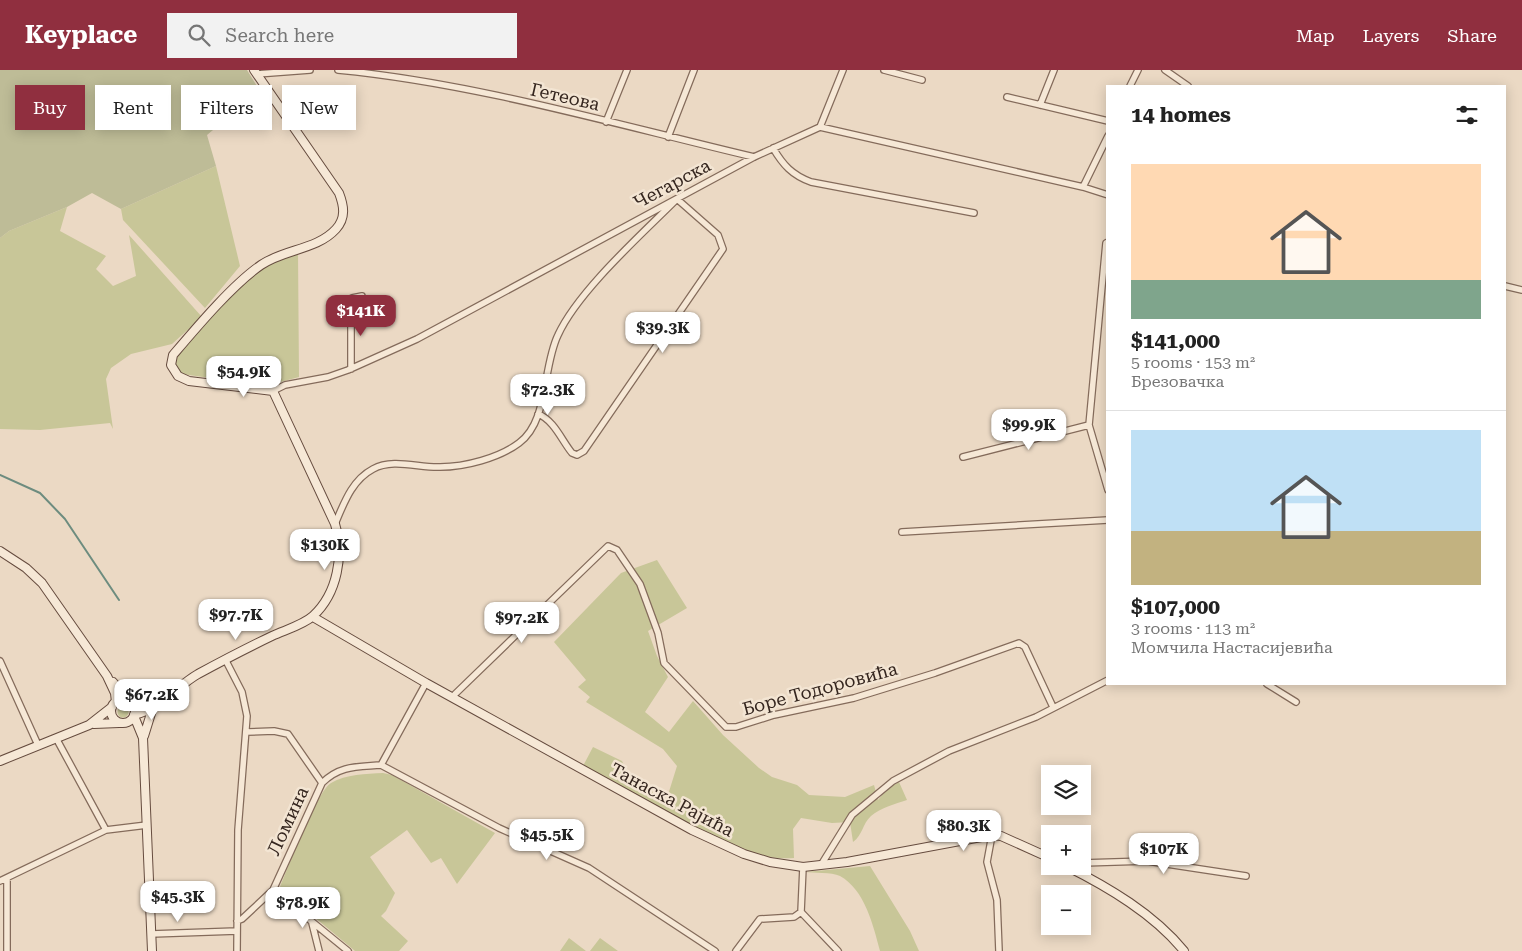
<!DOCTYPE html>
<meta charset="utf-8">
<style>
body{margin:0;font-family:"Roboto Serif",serif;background:#f2f2f2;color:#222;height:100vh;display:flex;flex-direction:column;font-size:19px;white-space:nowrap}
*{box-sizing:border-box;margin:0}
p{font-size:16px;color:#767676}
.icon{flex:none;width:28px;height:28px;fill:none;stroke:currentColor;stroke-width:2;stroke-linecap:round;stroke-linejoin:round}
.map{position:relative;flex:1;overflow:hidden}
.panel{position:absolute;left:1106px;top:15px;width:400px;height:600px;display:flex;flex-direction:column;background:#fff;border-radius:0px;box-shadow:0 2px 12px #0003}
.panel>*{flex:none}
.guide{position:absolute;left:15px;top:15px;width:475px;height:45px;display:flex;gap:10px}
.controls{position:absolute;left:1041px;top:695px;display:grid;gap:10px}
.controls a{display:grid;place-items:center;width:50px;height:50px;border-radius:0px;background:#fff;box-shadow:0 2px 12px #0003;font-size:25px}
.price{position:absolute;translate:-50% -42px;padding:0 11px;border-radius:10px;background:#fff;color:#222;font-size:16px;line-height:32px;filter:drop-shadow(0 1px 2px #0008)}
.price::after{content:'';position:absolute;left:50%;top:30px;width:15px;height:11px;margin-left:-8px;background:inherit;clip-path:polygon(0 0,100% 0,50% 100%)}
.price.selected{background:#902f3f;color:#fff}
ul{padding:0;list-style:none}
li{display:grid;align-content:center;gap:10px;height:265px;padding:0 25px}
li+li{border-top:1px solid #e0e0e0}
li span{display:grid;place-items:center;height:155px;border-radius:0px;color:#555}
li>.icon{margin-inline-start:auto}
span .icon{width:90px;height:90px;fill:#fffc;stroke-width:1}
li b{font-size:21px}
h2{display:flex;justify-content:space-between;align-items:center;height:60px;padding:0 25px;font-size:21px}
.pill{padding:0 18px;border-radius:0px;background:#fff;box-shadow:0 2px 12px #0003;font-size:18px;line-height:45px}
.pill.selected{background:#902f3f;color:#fff}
header{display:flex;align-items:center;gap:30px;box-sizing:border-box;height:70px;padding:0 25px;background:#902f3f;color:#fff}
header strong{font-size:24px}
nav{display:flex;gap:28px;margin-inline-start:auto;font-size:18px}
.search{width:350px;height:45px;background:#f2f2f2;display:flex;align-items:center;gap:12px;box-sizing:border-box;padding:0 18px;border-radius:0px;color:#767676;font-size:19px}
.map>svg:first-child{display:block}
</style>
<header>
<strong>Keyplace</strong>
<div class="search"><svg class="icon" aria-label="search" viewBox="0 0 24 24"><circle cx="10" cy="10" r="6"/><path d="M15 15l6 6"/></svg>Search here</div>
<nav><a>Map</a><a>Layers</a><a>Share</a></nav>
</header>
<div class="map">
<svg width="1522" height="881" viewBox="0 0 1522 881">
<rect width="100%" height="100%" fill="#ebd9c4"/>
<path fill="#c8c698" d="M 216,96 L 240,196 L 205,238 L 123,150 L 121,139 Z
M 67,137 L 60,161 L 106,186 L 96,199 L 113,216 L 136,206 L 129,165 L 202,247 L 172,274 L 131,284 L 111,298 L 106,309 L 113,359 L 110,353 L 40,360 L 0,359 L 0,168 L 9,161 Z
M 298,182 L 299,307 L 266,316 L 182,304 L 174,291 L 178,282 L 248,208 L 271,193 Z
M 657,490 L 687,538 L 648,561 L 657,586 L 668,607 L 645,642 L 669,662 L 693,631 L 723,665 L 759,698 L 772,707 L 797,715 L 809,725 L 845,727 L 874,715 L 878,730 L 887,719 L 899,712 L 907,730 C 895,734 880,738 871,746 C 862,754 863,765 853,772 L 850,752 L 832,753 L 801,748 L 793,759 L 794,788 C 725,792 642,730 583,696 L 593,677 L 622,691 C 631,711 647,720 667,728 L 677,696 L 663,679 L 586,632 L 590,627 L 578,617 L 586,610 L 554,572 L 621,503 Z
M117.5 642a5.5 5.5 0 1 1 11 0a5.5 5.5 0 1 1-11 0Z
M 383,703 L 392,705 L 495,763 L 457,814 L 441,788 L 431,793 L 407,760 L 370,787 L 395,823 L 386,841 L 381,846 L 408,871 L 399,881 L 355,881 L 283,821 L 280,817 C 288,798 317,721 331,713 C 346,704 366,704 383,703 Z
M 870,796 L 910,861 L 919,881 L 880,881 C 873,855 865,820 840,806 C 831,802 814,803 805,802 Z
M 569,868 L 586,881 L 560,881 Z
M 600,868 L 618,881 L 590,881 Z"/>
<path fill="#bebc97" d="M 0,0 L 247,0 L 260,21 L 207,65 L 216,96 L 121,139 L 92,123 L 67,137 L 9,161 L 0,168 Z"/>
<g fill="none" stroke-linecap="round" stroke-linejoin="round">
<path stroke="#6d8c7f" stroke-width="2" d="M 0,405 L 40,423 L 65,449 L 119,530"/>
<defs>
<path id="street" d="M 338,0 C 475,13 618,55 754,87
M 884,0 L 922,10
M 1165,0 L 1188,16
M 257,4 L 310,0
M 1130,16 L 1138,0
M 1007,27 L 1108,51
M 1040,35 L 1054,0
M 606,52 L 627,0
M 820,57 L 843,0
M 668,67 L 694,0
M 773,78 C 783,95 792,105 811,112 L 974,143
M 1083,117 L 1108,66
M 1108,172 L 1106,173 L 1089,355 L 1108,420
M 1505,216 L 1522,220
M 351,299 L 351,233 L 352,228 L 362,226
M 273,321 L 285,315 L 328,307 L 348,300 L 417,269 L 754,87 L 820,57 L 1083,117 L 1108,125
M 963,387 L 1089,355
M 335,454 C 344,433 352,410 373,399 C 393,388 419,398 440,397 C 465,397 499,388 519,373 C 549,351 542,298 558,265 C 578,221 642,164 677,129 L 718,165 L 723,179 L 584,381 L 577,385 L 572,383 C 562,371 554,350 538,344
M 902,462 L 1108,450
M 225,589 L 242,622 L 247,646 L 238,760 L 237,881
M 0,591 L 38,675
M 1267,614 L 1296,632
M 452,627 L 608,476 L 617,480 L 640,514 L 658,563 L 664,593 L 726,657 L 736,657 L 774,645 L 854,628 L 935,603 L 1019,573 L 1025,577 L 1053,637
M 247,662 L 274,661 L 288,664 L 322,713
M 56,668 L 106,760
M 381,695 L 499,758 L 589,798 L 715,881
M 992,765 L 987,792 L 997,830 L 999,881
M 1082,793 L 1147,791 L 1246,806
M 821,795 L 852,745 L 893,711 L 949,681 L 1036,647 L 1108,610
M 0,811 L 106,760 L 147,755
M 273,820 L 348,881
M 801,842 L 838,881
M 237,851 L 242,849 L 273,820 L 322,713 C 340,695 358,697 381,695 L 426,613
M 312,853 L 319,881
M 151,864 L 237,861
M 7,881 L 7,809
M 736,881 L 760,849 L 794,847 L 801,842 L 803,797"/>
<path id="secondary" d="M 0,481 L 26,498 L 42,513 L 107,606 L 115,623 L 116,632
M 313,547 L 426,613 L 692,760 L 744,784 L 770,792 L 803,797 L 847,792 L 992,765 L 1001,766 L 1050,788
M 113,612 L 129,632
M111 641a12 12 0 1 1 24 0a12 12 0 1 1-24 0Z
M 134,645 C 158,640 177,616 198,604 C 222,591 247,578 272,566 C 285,560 303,555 313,546 C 338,523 344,484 335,454 L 273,321 L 189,311 L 178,306 L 171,295 L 173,285 C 196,258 233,214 261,195 C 284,179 317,180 336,159 C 346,148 344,136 339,123 L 254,0
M 134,646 L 143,668 L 152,881
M 94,654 L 119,653
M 144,666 L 153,637
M 0,691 L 89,655 L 112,637
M 1066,796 C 1108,817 1154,844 1184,881"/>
</defs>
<use href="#street" stroke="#846b5b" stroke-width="8"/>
<use href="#secondary" stroke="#664c3f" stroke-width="10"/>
<use href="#street" stroke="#f6e8d6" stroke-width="5.5"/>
<use href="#secondary" stroke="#f6e8d6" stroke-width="8"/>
</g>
<g text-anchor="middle" stroke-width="5" stroke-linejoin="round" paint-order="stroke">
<g font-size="18" fill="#35261f" stroke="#f3e5d3">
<text transform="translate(565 27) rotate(13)" y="6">Гетеова</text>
<text transform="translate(672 114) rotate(-28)" y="6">Чегарска</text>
<text transform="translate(820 619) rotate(-15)" y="6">Боре Тодоровића</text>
<text transform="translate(672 730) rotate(28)" y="6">Танаска Рајића</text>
<text transform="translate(288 751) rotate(-65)" y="6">Ломина</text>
</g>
</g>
</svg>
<div class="controls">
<a><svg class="icon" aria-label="layers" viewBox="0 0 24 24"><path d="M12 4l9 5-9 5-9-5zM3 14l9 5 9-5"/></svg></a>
<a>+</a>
<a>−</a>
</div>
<b class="price selected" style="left:361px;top:267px">$141K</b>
<b class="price" style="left:663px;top:284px">$39.3K</b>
<b class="price" style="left:244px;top:328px">$54.9K</b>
<b class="price" style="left:548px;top:346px">$72.3K</b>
<b class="price" style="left:1029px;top:381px">$99.9K</b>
<b class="price" style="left:325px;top:501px">$130K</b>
<b class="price" style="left:236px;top:571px">$97.7K</b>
<b class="price" style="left:522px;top:574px">$97.2K</b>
<b class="price" style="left:152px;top:651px">$67.2K</b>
<b class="price" style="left:964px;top:782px">$80.3K</b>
<b class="price" style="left:547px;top:791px">$45.5K</b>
<b class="price" style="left:1164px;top:805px">$107K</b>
<b class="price" style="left:178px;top:853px">$45.3K</b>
<b class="price" style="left:303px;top:859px">$78.9K</b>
<div class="guide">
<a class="pill selected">Buy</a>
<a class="pill">Rent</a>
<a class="pill">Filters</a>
<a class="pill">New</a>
</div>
<section class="panel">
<h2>14 homes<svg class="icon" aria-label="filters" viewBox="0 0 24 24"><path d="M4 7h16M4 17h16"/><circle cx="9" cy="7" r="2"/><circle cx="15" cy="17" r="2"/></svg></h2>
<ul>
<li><span style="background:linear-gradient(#ffd9b3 75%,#7fa58c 0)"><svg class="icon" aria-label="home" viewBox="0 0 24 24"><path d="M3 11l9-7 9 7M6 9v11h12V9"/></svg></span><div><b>$141,000</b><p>5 rooms · 153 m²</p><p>Брезовачка</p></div></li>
<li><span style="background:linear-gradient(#bfe0f5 65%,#c2b280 0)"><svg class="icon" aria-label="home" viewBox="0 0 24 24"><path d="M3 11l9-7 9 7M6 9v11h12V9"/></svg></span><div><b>$107,000</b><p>3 rooms · 113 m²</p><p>Момчила Настасијевића</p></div></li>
</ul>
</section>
</div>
